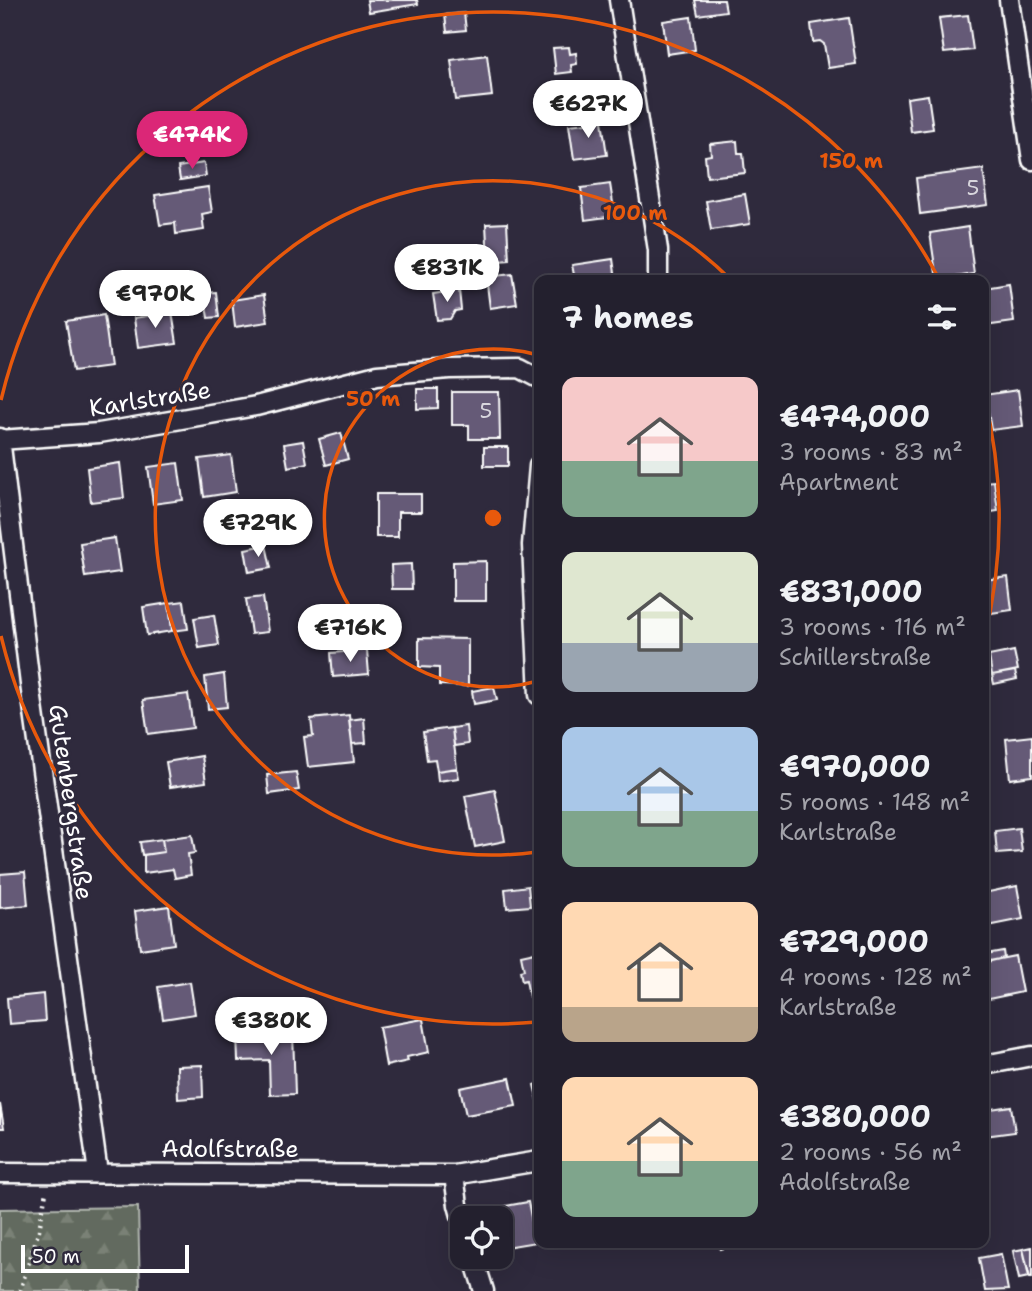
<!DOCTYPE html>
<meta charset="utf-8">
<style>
body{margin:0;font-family:"Shantell Sans",sans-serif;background:#2b2836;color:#f1f3f6;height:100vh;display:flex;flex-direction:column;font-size:26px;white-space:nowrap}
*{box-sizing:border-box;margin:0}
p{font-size:23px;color:#a3a3aa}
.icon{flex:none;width:38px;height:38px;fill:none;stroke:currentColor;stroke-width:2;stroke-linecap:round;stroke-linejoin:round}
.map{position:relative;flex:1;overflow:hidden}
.drawer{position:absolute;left:534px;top:275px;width:455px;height:973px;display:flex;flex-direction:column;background:#23202e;border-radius:14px;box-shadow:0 7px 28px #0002,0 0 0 2px #403e4a}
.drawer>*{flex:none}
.fabs{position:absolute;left:450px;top:1206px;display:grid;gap:14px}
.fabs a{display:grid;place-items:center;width:63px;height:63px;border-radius:14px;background:#23202e;box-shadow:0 7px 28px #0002,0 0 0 2px #403e4a;font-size:35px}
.scale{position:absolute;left:21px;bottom:18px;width:168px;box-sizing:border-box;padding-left:7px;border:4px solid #fff;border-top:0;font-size:19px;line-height:24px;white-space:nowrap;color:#fff;-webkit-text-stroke:5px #2f2a3d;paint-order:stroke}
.price{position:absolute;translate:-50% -60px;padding:0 16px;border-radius:24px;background:#fff;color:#222;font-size:23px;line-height:46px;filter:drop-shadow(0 2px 4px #0008)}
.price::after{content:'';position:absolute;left:50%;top:42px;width:21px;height:16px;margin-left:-10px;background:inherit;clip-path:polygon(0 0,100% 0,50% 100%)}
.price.current{background:#db2777;color:#fff}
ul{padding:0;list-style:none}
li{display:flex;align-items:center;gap:21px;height:175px;padding:0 28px}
li span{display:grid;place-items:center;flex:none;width:196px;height:140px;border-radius:14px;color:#555}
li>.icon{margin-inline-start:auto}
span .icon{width:84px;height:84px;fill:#fffc;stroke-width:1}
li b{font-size:30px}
h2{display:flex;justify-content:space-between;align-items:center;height:84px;padding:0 28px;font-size:30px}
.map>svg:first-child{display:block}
</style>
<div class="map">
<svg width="1032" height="1291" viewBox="0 0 1032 1291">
<defs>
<pattern id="forest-firs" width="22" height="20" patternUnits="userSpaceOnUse" patternTransform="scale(1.75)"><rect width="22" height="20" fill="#626b5e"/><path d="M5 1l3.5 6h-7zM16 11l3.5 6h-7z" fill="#7a8176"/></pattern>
</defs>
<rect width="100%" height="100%" fill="#2f2a3d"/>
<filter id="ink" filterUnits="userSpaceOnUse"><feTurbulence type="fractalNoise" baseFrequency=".0143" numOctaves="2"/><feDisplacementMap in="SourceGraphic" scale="14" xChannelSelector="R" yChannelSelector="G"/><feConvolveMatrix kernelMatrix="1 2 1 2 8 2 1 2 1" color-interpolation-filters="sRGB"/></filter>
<g filter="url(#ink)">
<path fill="url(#forest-firs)" stroke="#b0b5ae" stroke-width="2" d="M 138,1207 L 140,1291 L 0,1291 L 0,1209 Z"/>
<path fill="#655a77" stroke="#fff" stroke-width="2" d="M 367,0 L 417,0 L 418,4 L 369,12 Z
M 695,0 L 724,0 L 726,11 L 698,15 Z
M 464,13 L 466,30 L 447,32 L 445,15 Z
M 968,15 L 973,50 L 944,53 L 939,18 Z
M 691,17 L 695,50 L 667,54 L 663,21 Z
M 849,18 L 856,64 L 828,68 L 824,44 L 820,41 L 813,42 L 811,24 Z
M 569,47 L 570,54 L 576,53 L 577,64 L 571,65 L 572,72 L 556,74 L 553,48 Z
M 487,55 L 492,96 L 456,100 L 451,60 Z
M 928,95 L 933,129 L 911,132 L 907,98 Z
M 602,121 L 607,155 L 574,159 L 569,125 Z
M 737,141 L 738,153 L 743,153 L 745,173 L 707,177 L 705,156 L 711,155 L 710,144 Z
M 204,163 L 206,176 L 180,180 L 178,167 Z
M 983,169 L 988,205 L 920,214 L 916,178 Z
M 610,184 L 615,216 L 585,220 L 581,188 Z
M 208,187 L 212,212 L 202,214 L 204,230 L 176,234 L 175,223 L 160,225 L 155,195 Z
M 745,194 L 750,224 L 711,230 L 706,201 Z
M 507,223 L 509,260 L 488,262 L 486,224 Z
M 968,227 L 974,274 L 937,280 L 930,233 Z
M 613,259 L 616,280 L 575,280 L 572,265 Z
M 512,274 L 517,304 L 490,308 L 486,277 Z
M 1009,284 L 1014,322 L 984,326 L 984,288 Z
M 459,290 L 461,310 L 455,311 L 450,319 L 437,320 L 433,294 Z
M 216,292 L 219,317 L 208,318 L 204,293 Z
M 264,295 L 268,322 L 235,327 L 232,300 Z
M 172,312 L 177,343 L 138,348 L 134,318 Z
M 104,315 L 111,366 L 74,371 L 66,321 Z
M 417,389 L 438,389 L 438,408 L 417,409 Z
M 1018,390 L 1023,426 L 991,430 L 988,411 L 984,412 L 984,395 Z
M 452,392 L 499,392 L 500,439 L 469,439 L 469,425 L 452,425 Z
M 341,433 L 348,459 L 326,465 L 319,439 Z
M 303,441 L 307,463 L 288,467 L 284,444 Z
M 484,447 L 508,447 L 508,466 L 484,466 Z
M 231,455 L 236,492 L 204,497 L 199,459 Z
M 120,463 L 124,498 L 91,502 L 87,468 Z
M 178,463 L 183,500 L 153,504 L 148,467 Z
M 994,481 L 998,511 L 984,513 L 984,482 Z
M 376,494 L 421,494 L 421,512 L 398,512 L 398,537 L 376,537 Z
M 115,538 L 120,572 L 85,577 L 80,543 Z
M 266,545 L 271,568 L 249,572 L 245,549 Z
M 486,561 L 486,601 L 453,601 L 453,562 Z
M 411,564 L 412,589 L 392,589 L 391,565 Z
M 1008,577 L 1012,610 L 984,614 L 984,580 Z
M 263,597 L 268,632 L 251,634 L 246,599 Z
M 184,601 L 188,629 L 172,631 L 169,603 Z
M 169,603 L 172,631 L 147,635 L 143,607 Z
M 214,615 L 219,645 L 199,648 L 194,618 Z
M 419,638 L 468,639 L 468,686 L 439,685 L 439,668 L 419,667 Z
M 367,650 L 369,674 L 333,677 L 331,653 Z
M 1014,651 L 1018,670 L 992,675 L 989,656 Z
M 1015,671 L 1017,679 L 994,684 L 992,675 Z
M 224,674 L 227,707 L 208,709 L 205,677 Z
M 494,687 L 497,700 L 474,704 L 472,691 Z
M 188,694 L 193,728 L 148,734 L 143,700 Z
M 349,715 L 354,762 L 308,767 L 304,737 L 313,736 L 311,719 Z
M 364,718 L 366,743 L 352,744 L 349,720 Z
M 466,726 L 468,744 L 454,746 L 452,728 Z
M 452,728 L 457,768 L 437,771 L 435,759 L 427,760 L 423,732 Z
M 1032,736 L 1032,776 L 1010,779 L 1006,739 Z
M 202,756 L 206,782 L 170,787 L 166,762 Z
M 457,768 L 459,778 L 438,781 L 437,771 Z
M 296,772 L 299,790 L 269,794 L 267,775 Z
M 495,790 L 505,841 L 475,847 L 465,796 Z
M 1019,828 L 1022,852 L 997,854 L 995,831 Z
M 192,835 L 195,853 L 188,854 L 191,875 L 175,878 L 173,869 L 144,873 L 144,855 L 164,852 L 162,839 Z
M 162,839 L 164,852 L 142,855 L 140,842 Z
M 25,872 L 28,905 L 0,908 L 0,874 Z
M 528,886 L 530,906 L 507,908 L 505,889 Z
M 1017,886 L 1023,919 L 988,926 L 984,893 Z
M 169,906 L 174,944 L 140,949 L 135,911 Z
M 539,951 L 539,994 L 529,996 L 526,980 L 522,981 L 520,971 L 524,970 L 521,955 Z
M 1003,951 L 1004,958 L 987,962 L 986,954 Z
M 1015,956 L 1022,992 L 984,1000 L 984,962 Z
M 190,982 L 195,1014 L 163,1019 L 158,987 Z
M 43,994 L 45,1021 L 9,1024 L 7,998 Z
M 423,1019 L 429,1052 L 407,1057 L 408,1061 L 386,1066 L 379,1027 Z
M 293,1032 L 295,1094 L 270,1095 L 269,1060 L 238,1061 L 237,1033 Z
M 202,1065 L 203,1097 L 178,1099 L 177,1066 Z
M 510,1078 L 516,1106 L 466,1115 L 460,1088 Z
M 539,1084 L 539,1105 L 534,1085 Z
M 0,1104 L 4,1128 L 0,1128 Z
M 1011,1106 L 1015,1132 L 984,1136 L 984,1110 Z
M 528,1202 L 536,1242 L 500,1248 L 500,1218 L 491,1218 L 489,1209 Z
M 719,1242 L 741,1242 L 742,1244 L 720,1249 Z
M 1032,1247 L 1032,1278 L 1030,1278 L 1023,1249 Z
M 1023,1249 L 1029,1277 L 1019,1279 L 1013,1251 Z
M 1001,1254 L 1008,1290 L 985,1291 L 979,1258 Z"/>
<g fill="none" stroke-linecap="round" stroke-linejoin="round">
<defs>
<path id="minor" d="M 619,0 L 658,250 L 658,280
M 1009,0 L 1032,160
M 0,438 L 30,684 L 98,1173
M 0,440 L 99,433 L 147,425 L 256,406 L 377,375 L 449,369 L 520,368 L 539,378
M 539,466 L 532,545 L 539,695
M 984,1065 L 1032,1056
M 0,1173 L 454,1175 L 539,1161
M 454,1175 L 458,1205 L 462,1219
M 473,1256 L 484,1291"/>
</defs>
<use href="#minor" stroke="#fff" stroke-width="23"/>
<path stroke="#fff" stroke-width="4.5" stroke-dasharray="2 5" stroke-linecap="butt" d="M 20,1291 L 39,1230 L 46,1192"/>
<use href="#minor" stroke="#2f2a3d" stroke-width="18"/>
</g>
</g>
<g fill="none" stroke="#e8590c" stroke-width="3.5">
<path d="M538 681A169 169 0 1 1 538 355"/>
<path d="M537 852A337 337 0 1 1 731 280"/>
<path d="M537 1022A506 506 0 0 1 1 636M1 400A506 506 0 0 1 938 277M984 396A506 506 0 0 1 984 640"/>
</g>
<g text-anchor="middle" stroke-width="6" stroke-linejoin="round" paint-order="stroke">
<g font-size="21" fill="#d8d6dd">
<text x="973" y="195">5</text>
<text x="486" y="418">5</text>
</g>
<g font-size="24" fill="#fff" stroke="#2f2a3d">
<text transform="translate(150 399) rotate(-9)" y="8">Karlstraße</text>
<text transform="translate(71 802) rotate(82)" y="8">Gutenbergstraße</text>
<text x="230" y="1157">Adolfstraße</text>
</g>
</g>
<circle cx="493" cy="518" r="10" fill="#e8590c" stroke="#2f2a3d" stroke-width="3.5"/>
<g font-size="21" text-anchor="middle" font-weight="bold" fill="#e8590c" stroke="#2f2a3d" stroke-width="6" stroke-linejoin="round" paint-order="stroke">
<text x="851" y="168">150 m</text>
<text x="635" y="220">100 m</text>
<text x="373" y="406">50 m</text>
</g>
</svg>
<div class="fabs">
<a><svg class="icon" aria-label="locate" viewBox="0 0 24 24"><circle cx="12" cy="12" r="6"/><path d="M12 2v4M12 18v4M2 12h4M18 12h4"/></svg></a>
</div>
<div class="scale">50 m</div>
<b class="price" style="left:588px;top:140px">€627K</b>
<b class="price current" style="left:192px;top:171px">€474K</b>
<b class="price" style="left:447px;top:304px">€831K</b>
<b class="price" style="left:155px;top:330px">€970K</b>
<b class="price" style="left:258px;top:559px">€729K</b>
<b class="price" style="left:350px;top:664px">€716K</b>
<b class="price" style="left:271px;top:1057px">€380K</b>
<section class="drawer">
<h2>7 homes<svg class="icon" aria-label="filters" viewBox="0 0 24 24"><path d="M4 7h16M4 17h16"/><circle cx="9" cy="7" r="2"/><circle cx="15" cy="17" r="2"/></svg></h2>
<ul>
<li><span style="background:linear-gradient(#f6c9c9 60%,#7fa58c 0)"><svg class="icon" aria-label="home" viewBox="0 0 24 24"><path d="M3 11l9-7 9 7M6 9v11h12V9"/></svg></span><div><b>€474,000</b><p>3 rooms · 83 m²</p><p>Apartment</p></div></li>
<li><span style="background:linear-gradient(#dfe7d0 65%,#9aa5b1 0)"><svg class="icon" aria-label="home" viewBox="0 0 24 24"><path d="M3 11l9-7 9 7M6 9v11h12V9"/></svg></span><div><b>€831,000</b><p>3 rooms · 116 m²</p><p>Schillerstraße</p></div></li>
<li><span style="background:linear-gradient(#a9c7e8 60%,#7fa58c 0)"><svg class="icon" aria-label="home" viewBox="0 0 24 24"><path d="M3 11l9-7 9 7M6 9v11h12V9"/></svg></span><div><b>€970,000</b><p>5 rooms · 148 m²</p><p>Karlstraße</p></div></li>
<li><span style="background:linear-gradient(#ffd9b3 75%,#b9a48a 0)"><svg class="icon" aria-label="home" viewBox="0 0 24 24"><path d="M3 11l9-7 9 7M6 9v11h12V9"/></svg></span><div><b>€729,000</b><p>4 rooms · 128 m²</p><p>Karlstraße</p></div></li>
<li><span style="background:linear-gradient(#ffd9b3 60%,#7fa58c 0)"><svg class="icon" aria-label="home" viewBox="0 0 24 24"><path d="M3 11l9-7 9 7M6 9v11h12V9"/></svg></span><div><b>€380,000</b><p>2 rooms · 56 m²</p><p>Adolfstraße</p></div></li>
</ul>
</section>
</div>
